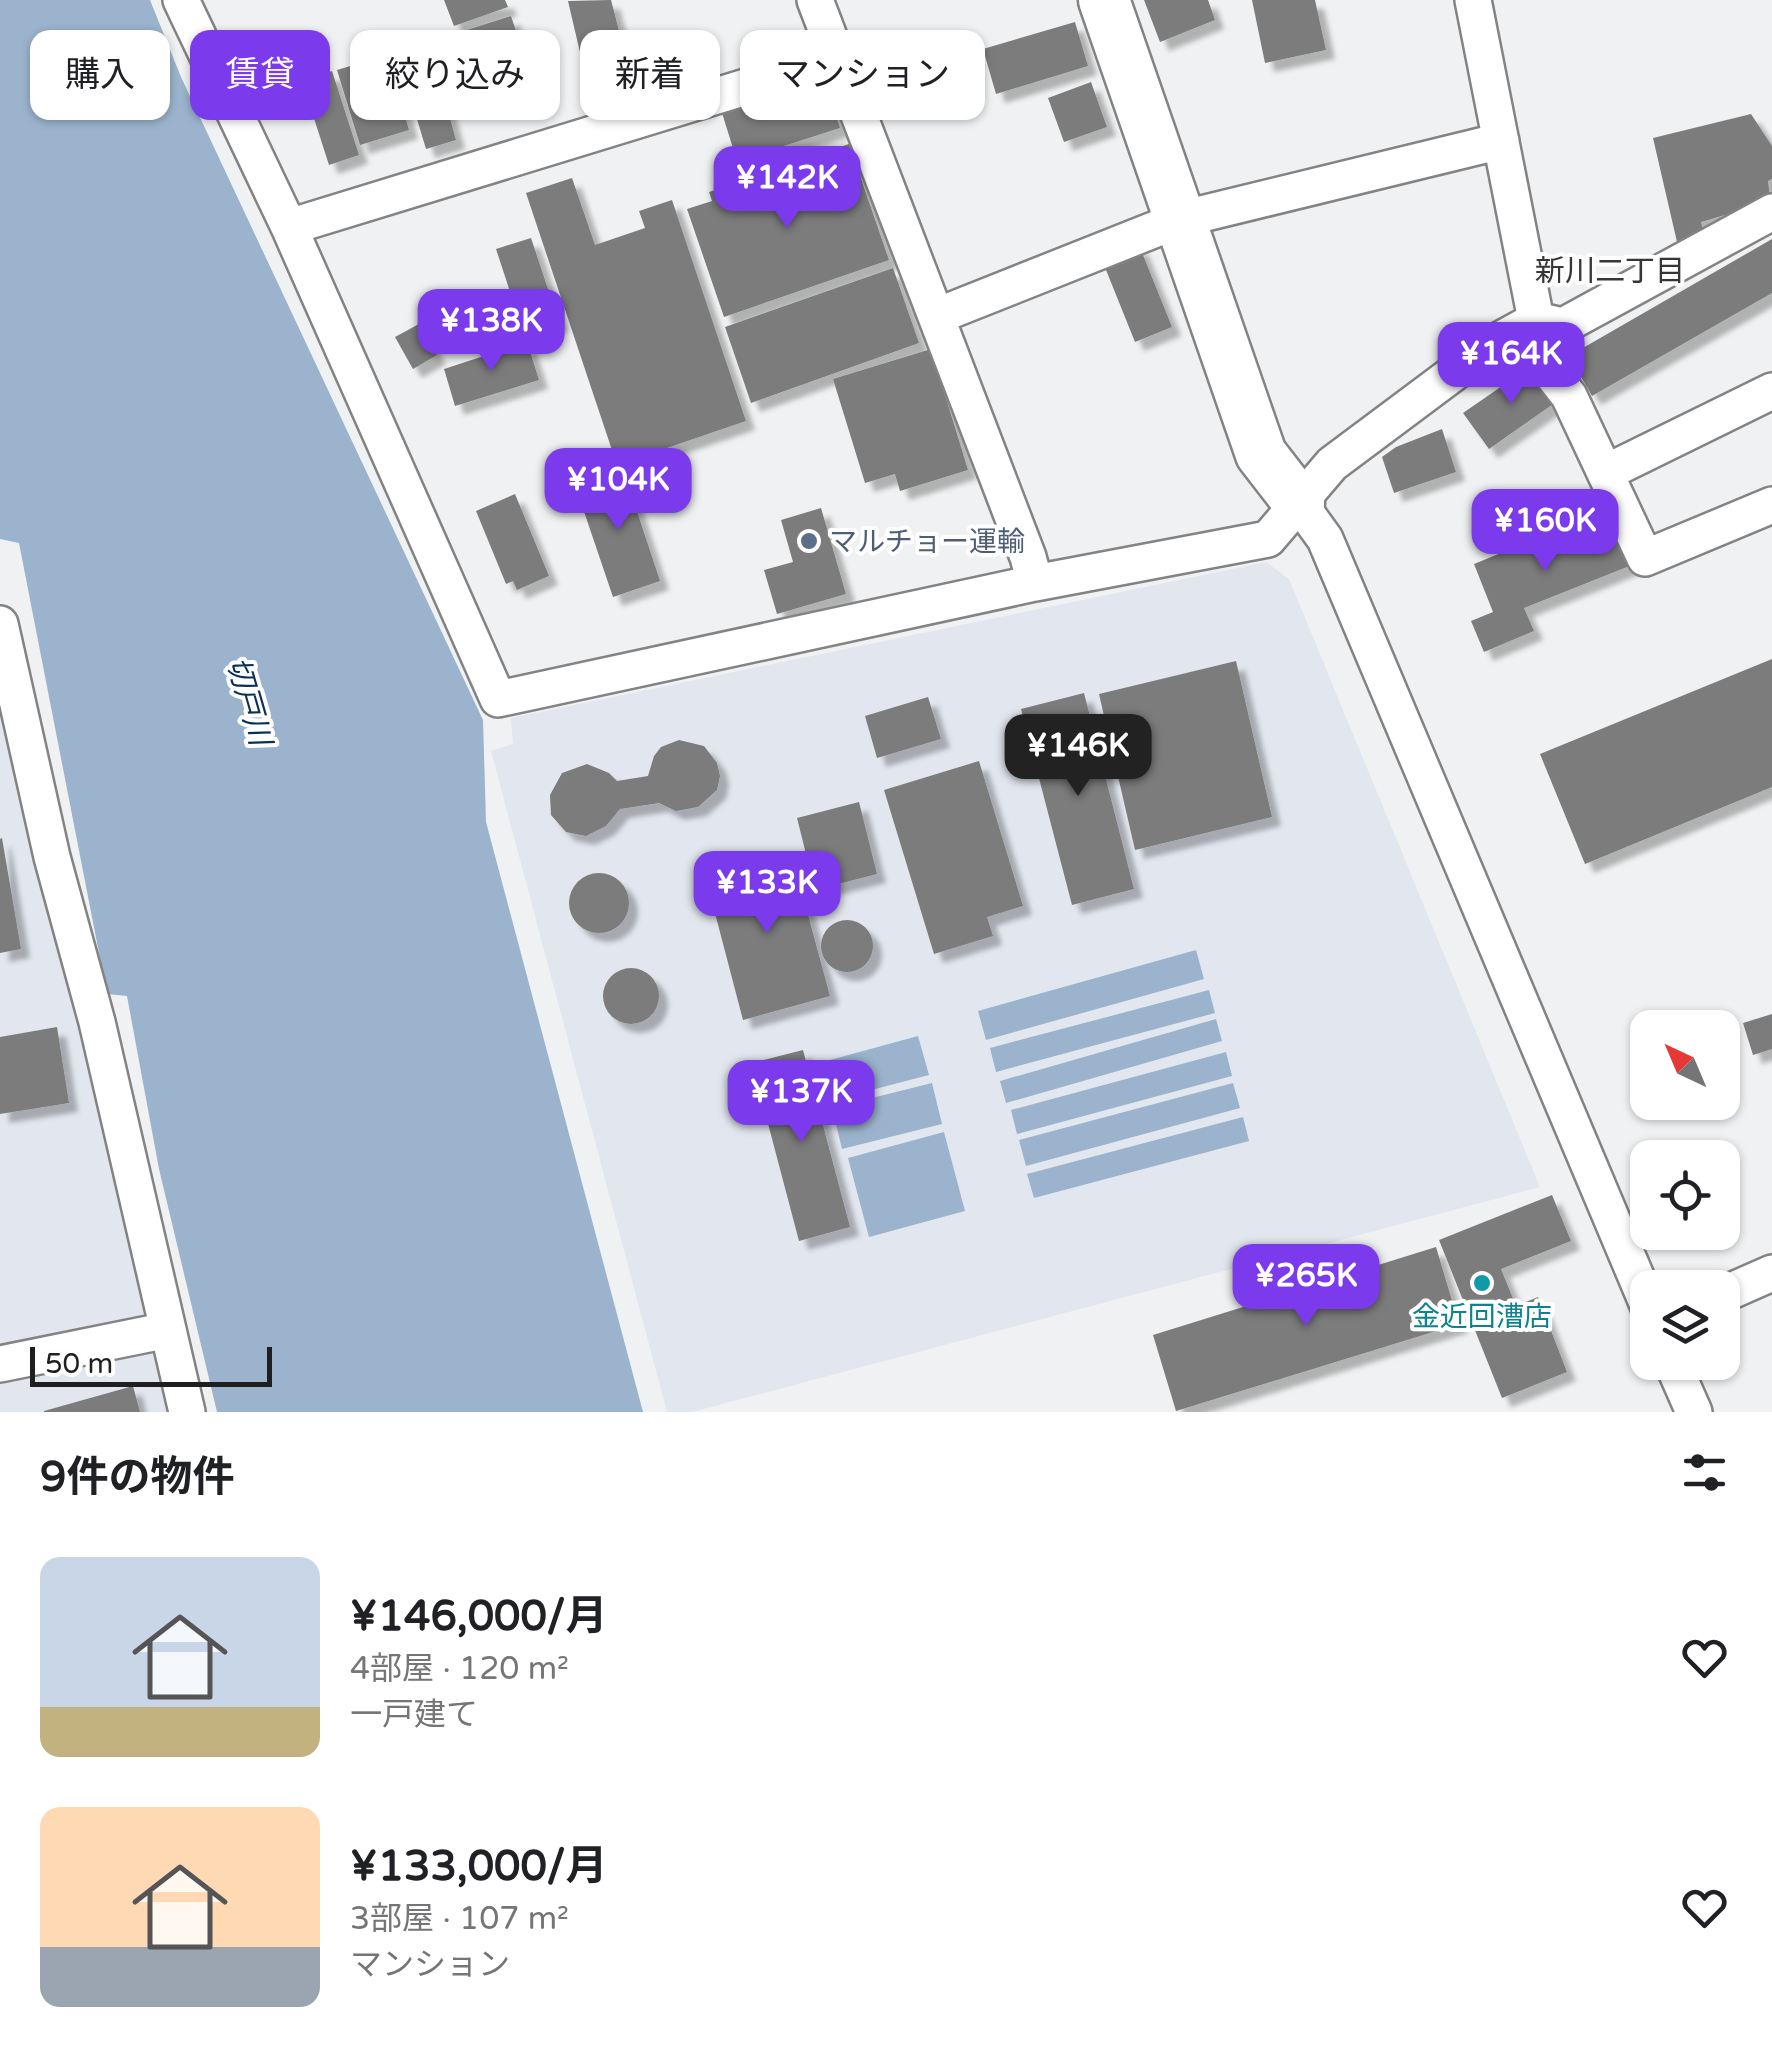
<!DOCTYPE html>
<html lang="ja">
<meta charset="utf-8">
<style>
body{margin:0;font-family:"Varela Round","Noto Sans JP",sans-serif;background:#f6f6f6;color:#202124;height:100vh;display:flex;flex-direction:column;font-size:38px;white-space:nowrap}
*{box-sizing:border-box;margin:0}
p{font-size:32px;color:#757577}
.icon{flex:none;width:55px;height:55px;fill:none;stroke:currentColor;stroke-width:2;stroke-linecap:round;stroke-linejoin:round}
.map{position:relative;height:1412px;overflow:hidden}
.panel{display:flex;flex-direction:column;background:#fff;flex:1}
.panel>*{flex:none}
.guide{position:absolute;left:30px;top:30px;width:1000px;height:90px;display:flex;gap:20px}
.needle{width:65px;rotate:316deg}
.tools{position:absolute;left:1630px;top:1010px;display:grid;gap:20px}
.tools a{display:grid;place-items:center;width:110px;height:110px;border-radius:20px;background:#fff;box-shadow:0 2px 8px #0004;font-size:50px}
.scale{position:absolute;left:30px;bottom:25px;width:242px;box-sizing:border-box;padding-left:10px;border:5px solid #1f1f1f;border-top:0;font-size:28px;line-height:35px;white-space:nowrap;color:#1f1f1f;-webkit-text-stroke:8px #fefeff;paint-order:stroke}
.price{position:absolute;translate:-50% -85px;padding:0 22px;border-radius:20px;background:#7c3aed;color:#fff;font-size:32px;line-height:65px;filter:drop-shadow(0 2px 5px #0008)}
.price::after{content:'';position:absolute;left:50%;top:60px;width:30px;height:22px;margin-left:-15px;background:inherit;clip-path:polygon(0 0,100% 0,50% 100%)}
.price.active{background:#222;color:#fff}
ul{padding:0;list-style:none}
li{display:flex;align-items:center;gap:30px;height:250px;padding:0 40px}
li span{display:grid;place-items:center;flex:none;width:280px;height:200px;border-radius:20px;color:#555}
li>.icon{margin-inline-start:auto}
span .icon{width:120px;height:120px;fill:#fffc;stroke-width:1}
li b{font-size:42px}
h2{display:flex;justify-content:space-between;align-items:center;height:120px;padding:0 40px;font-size:42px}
.tag{padding:0 35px;border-radius:20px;background:#fff;box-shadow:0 2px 8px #0004;font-size:35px;line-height:90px}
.tag.active{background:#7c3aed;color:#fff}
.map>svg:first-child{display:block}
</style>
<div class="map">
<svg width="1772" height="1412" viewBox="0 0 1772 1412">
<defs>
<filter id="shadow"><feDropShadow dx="9" dy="9" stdDeviation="2.5" flood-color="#0004"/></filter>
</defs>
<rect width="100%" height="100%" fill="#f0f1f2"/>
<path fill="#e2e7ef" d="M 1266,562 L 1289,579 L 1540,1187 L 692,1412 L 667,1412 L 491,751 L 513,744 L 511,718 Z
M 0,624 L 187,1412 L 0,1412 Z"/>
<path fill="#9bb3cc" d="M 0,0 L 150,0 L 181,77 L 483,720 L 486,822 L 643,1412 L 217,1412 L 159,1169 L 127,996 L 107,994 L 19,543 L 0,539 Z
M 1196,950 L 1204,979 L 986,1040 L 978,1011 Z
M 1209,990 L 1215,1013 L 996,1072 L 990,1048 Z
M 1216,1019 L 1222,1041 L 1006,1103 L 1000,1081 Z
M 918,1036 L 929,1075 L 829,1101 L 819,1063 Z
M 1226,1052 L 1232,1076 L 1017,1134 L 1011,1110 Z
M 932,1083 L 942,1124 L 842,1149 L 832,1108 Z
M 1233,1083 L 1240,1108 L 1026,1166 L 1019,1140 Z
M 1243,1117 L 1249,1141 L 1034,1198 L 1027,1174 Z
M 944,1132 L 965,1211 L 869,1237 L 848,1158 Z"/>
<path fill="#7d7c7b" filter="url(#shadow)" d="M 444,0 L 505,0 L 508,7 L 454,26 Z
M 611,0 L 624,50 L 582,61 L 568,1 Z
M 1144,0 L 1208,0 L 1215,20 L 1160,42 Z
M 1252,0 L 1315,0 L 1326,50 L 1265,63 Z
M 511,16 L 525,57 L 411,94 L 398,52 Z
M 1075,22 L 1088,66 L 996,94 L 983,49 Z
M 387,55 L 409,130 L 360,145 L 337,70 Z
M 332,71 L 359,155 L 329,165 L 302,81 Z
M 825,81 L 840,128 L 737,161 L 722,113 Z
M 1091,82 L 1107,127 L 1064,142 L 1048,98 Z
M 444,97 L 456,140 L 426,149 L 413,106 Z
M 1751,114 L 1772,146 L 1772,179 L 1768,181 L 1770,198 L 1749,208 L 1701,222 L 1704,235 L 1677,242 L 1653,138 Z
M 849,144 L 889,260 L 724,317 L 687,209 L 712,201 L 709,192 Z
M 572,178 L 595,245 L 645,228 L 639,211 L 672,200 L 746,421 L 617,465 L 526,193 Z
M 531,238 L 559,322 L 524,334 L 496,249 Z
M 1772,239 L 1772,293 L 1592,396 L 1569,356 Z
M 1139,245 L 1172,327 L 1135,342 L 1102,260 Z
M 893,268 L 919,343 L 751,403 L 725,327 Z
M 419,324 L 437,355 L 413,369 L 395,337 Z
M 527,342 L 539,380 L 455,406 L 444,369 Z
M 931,349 L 968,470 L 900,491 L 895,474 L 865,483 L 833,379 Z
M 1534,364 L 1559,400 L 1489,449 L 1463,413 Z
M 1442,429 L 1456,472 L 1394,493 L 1382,457 L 1396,447 Z
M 623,469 L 660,581 L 613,597 L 575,485 Z
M 515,494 L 549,576 L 517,590 L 513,581 L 506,584 L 476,511 Z
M 821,508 L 846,594 L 777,614 L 764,570 L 793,562 L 781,520 Z
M 1609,509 L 1632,565 L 1524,608 L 1534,631 L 1484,652 L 1471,621 L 1493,612 L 1474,564 Z
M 1772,659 L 1772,787 L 1585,864 L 1540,754 Z
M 1236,661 L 1272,817 L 1135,850 L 1099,694 Z
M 1084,693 L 1134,889 L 1072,905 L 1021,709 Z
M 928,697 L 941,739 L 877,758 L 865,716 Z
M 679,740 L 704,746 L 717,763 L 720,776 L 717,790 L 698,807 L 676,811 L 659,803 L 620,809 L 606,826 L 586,836 L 566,832 L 551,815 L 550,795 L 562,773 L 587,764 L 609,773 L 617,781 L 648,776 L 654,756 L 661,747 Z
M 979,761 L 1023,906 L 987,917 L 993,936 L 934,954 L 884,790 Z
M 859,802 L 877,874 L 815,890 L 797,818 Z
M 2,838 L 21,949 L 0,953 L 0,839 Z
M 791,852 L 830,996 L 743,1020 L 705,875 Z
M569 903a30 30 0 1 1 60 0a30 30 0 1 1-60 0Z
M821 946a26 26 0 1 1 52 0a26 26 0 1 1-52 0Z
M603 996a28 28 0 1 1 56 0a28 28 0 1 1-56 0Z
M 1772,1014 L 1772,1049 L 1753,1055 L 1743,1023 Z
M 57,1027 L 69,1103 L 0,1114 L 0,1037 Z
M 803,1050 L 850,1227 L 799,1241 L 752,1063 Z
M 1552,1195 L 1571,1241 L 1501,1269 L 1516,1306 L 1538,1297 L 1567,1372 L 1502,1398 L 1439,1240 Z
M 1436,1247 L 1459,1324 L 1176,1411 L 1153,1335 Z
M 133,1386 L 140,1412 L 44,1412 L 44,1411 Z"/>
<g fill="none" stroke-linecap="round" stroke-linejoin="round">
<defs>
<path id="street" d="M 181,0 L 289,227 L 498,699 L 1035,583 L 1268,539 L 1332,464 L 1494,343 L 1536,320 L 1563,326 L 1772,212
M 815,0 L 1028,557 L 1035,583
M 1473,0 L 1536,320 L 1530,346 L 1569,396 L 1645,558 L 1772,505
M 289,227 L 837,59
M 937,316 L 1181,219 L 1501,141
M 1605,473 L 1772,391
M 1299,503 L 1325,539 L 1648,1305
M 0,624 L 52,857 L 97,1022 L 187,1412
M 1722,1295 L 1772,1273
M 1672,1362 L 1694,1412
M 0,1364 L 168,1330"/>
<path id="secondary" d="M 1104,0 L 1261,454 L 1299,503"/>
</defs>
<use href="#street" stroke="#838384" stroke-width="40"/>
<use href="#secondary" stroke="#838384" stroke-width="55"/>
<use href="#street" stroke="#fff" stroke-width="35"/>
<use href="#secondary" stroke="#fff" stroke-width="50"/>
</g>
<circle fill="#5c6f8a" stroke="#fefeff" stroke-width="4" cx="809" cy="541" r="10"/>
<circle fill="#0f9aa8" stroke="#fefeff" stroke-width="4" cx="1482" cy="1283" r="10"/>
<g text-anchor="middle" stroke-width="8" stroke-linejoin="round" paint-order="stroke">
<g font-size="28" fill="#4e5e75" stroke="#fefeff" text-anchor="start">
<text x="829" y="551">マルチョー運輸</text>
</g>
<g font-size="28" fill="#0d838f" stroke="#fefeff">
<text x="1482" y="1326">金近回漕店</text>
</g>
<g font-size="30" fill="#363637" stroke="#fefeff">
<text x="1610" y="281">新川二丁目</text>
</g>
<g font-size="30" font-style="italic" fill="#0a3053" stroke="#fefeff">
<text transform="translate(249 701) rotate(74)" y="10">切戸川</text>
</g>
</g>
</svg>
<div class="tools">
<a><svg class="needle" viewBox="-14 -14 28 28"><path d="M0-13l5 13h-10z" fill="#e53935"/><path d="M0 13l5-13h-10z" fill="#757577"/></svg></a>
<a><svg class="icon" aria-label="locate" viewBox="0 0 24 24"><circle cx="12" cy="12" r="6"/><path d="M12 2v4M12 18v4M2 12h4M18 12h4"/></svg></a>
<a><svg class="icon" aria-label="layers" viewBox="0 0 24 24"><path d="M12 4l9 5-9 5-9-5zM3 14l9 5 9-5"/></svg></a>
</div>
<div class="scale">50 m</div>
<b class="price" style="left:787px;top:231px">¥142K</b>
<b class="price" style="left:491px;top:374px">¥138K</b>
<b class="price" style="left:1511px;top:407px">¥164K</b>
<b class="price" style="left:618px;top:533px">¥104K</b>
<b class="price" style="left:1545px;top:574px">¥160K</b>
<b class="price active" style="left:1078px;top:799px">¥146K</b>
<b class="price" style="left:767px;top:936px">¥133K</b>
<b class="price" style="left:801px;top:1145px">¥137K</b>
<b class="price" style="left:1306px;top:1329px">¥265K</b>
<div class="guide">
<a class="tag">購入</a>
<a class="tag active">賃貸</a>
<a class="tag">絞り込み</a>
<a class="tag">新着</a>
<a class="tag">マンション</a>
</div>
</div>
<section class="panel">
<h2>9件の物件<svg class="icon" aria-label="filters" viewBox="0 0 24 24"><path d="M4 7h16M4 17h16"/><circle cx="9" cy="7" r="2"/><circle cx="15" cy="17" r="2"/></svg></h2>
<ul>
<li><span style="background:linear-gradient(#c9d6e8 75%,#c2b280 0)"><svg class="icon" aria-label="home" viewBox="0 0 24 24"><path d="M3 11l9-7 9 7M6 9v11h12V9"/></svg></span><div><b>¥146,000/月</b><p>4部屋 · 120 m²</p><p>一戸建て</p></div><svg class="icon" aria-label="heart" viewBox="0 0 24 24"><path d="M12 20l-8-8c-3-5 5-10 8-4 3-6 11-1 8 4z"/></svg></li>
<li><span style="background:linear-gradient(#ffd9b3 70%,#9aa5b1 0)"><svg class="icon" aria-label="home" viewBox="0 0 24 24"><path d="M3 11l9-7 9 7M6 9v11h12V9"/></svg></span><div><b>¥133,000/月</b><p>3部屋 · 107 m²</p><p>マンション</p></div><svg class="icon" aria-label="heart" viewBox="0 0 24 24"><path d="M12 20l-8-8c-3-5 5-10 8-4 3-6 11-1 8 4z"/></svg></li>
</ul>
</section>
